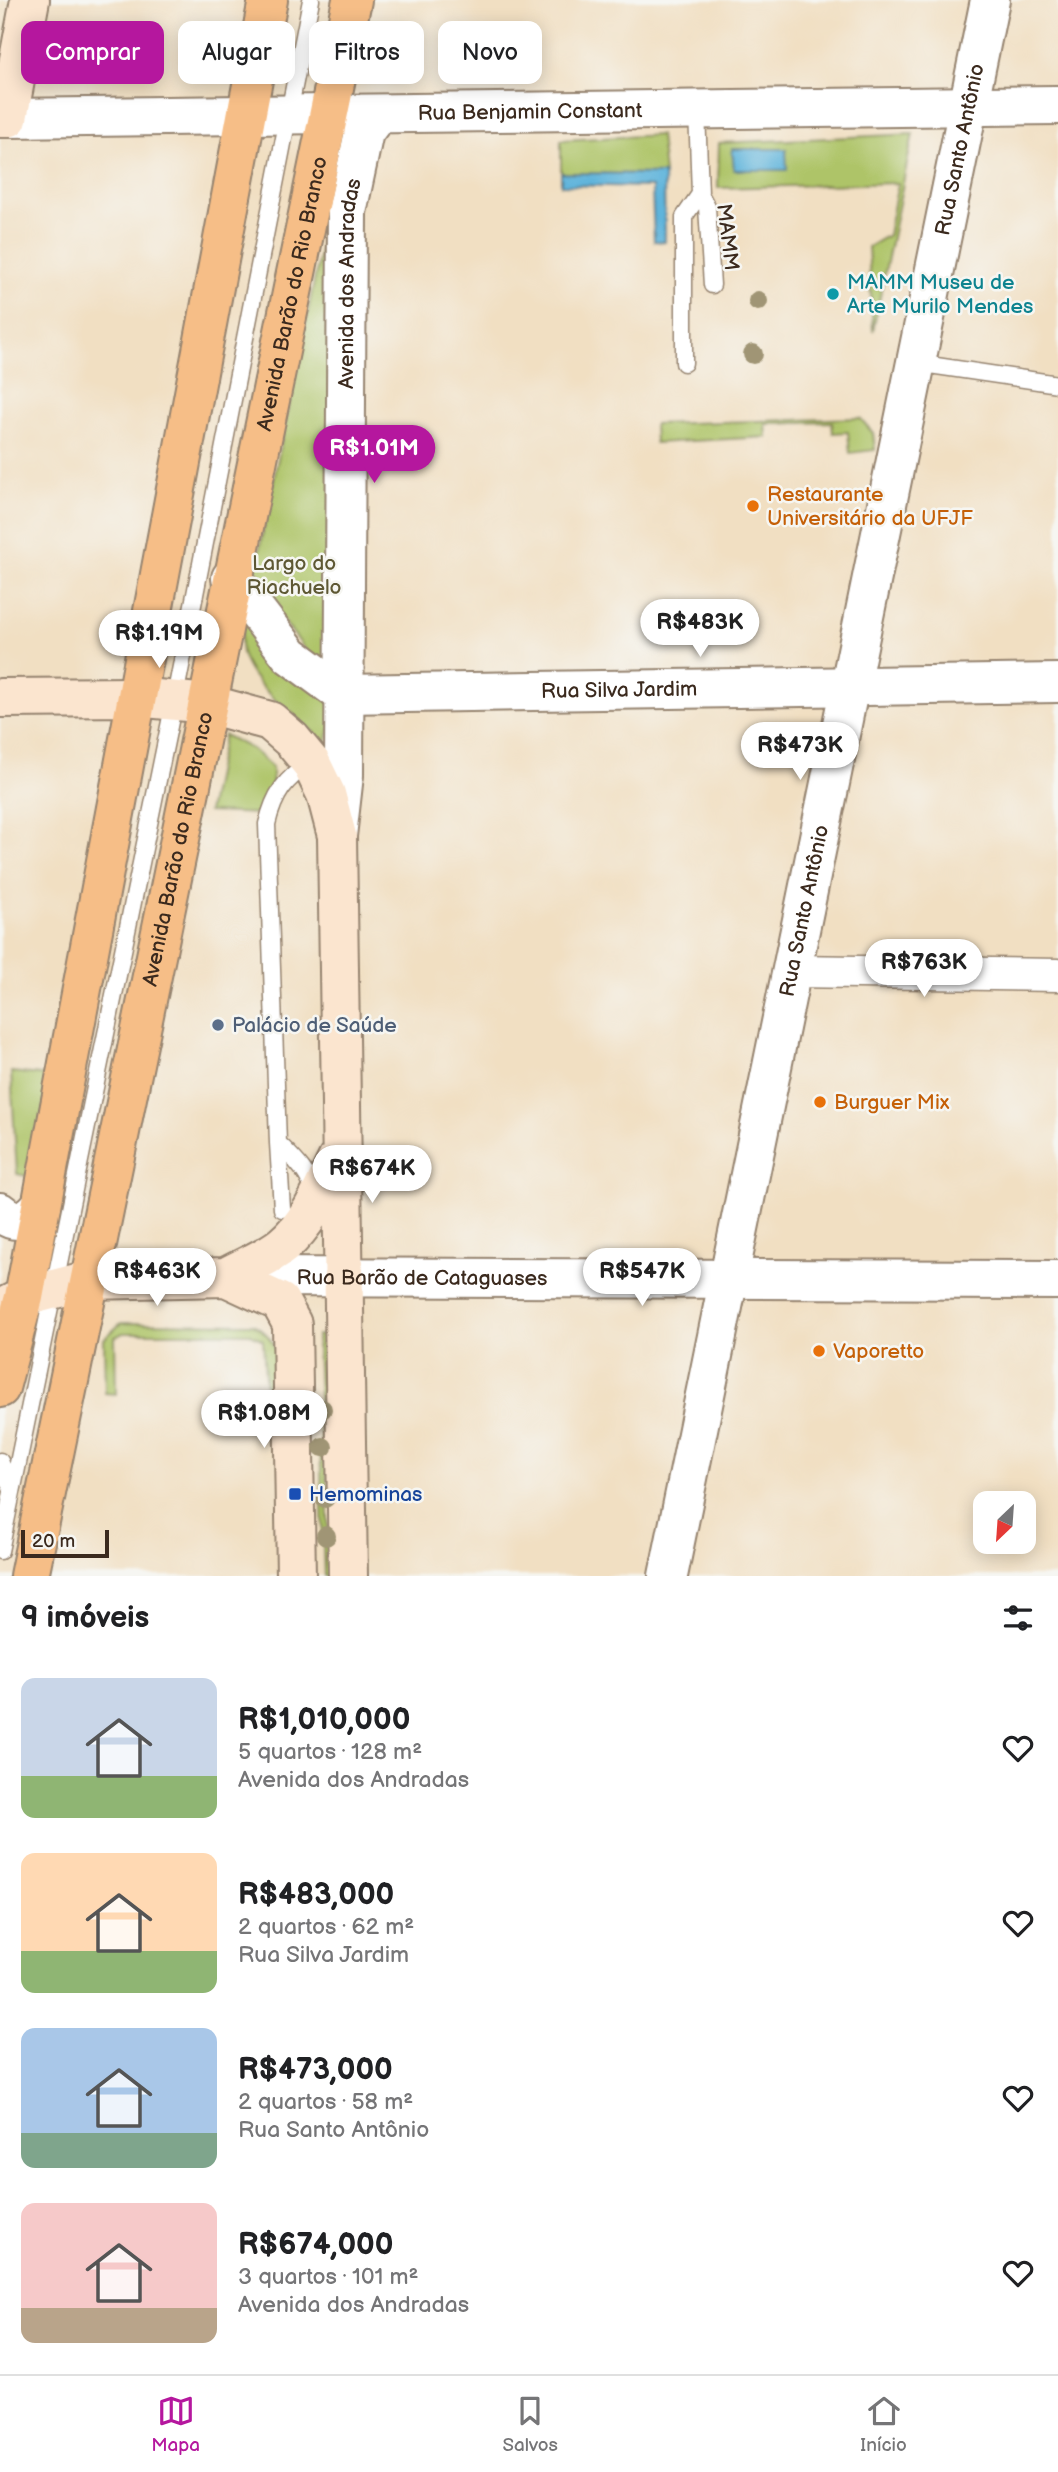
<!DOCTYPE html>
<html lang="pt">
<meta charset="utf-8">
<style>
body{margin:0;font-family:"Balsamiq Sans",sans-serif;background:#f6f6f6;color:#202124;height:100vh;display:flex;flex-direction:column;font-size:26px;white-space:nowrap}
*{box-sizing:border-box;margin:0}
p{font-size:23px;color:#757577}
.icon{flex:none;width:38px;height:38px;fill:none;stroke:currentColor;stroke-width:2;stroke-linecap:round;stroke-linejoin:round}
.map{position:relative;height:1576px;overflow:hidden}
.sheet{display:flex;flex-direction:column;background:#fff;flex:1}
.sheet>*{flex:none}
.guide{position:absolute;left:21px;top:21px;width:700px;height:63px;display:flex;gap:14px}
.needle{width:46px;rotate:205deg}
.buttons{position:absolute;left:973px;top:1491px;display:grid;gap:14px}
.buttons a{display:grid;place-items:center;width:63px;height:63px;border-radius:14px;background:#fff;box-shadow:0 4px 18px #0003;font-size:35px}
.scale{position:absolute;left:21px;bottom:18px;width:88px;box-sizing:border-box;padding-left:7px;border:4px solid #3b2a1e;border-top:0;font-size:19px;line-height:24px;white-space:nowrap;color:#3b2a1e;-webkit-text-stroke:5px #f6f6f2;paint-order:stroke}
.price{position:absolute;translate:-50% -60px;padding:0 16px;border-radius:24px;background:#fff;color:#222;font-size:23px;line-height:46px;filter:drop-shadow(0 2px 4px #0008)}
.price::after{content:'';position:absolute;left:50%;top:42px;width:21px;height:16px;margin-left:-10px;background:inherit;clip-path:polygon(0 0,100% 0,50% 100%)}
.price.active{background:#b5179e;color:#fff}
ul{padding:0;list-style:none}
li{display:flex;align-items:center;gap:21px;height:175px;padding:0 21px}
li span{display:grid;place-items:center;flex:none;width:196px;height:140px;border-radius:14px;color:#555}
li>.icon{margin-inline-start:auto}
span .icon{width:84px;height:84px;fill:#fffc;stroke-width:1}
li b{font-size:30px}
h2{display:flex;justify-content:space-between;align-items:center;height:84px;padding:0 21px;font-size:30px}
.tag{padding:0 24px;border-radius:14px;background:#fff;box-shadow:0 4px 18px #0003;font-size:24px;line-height:63px}
.tag.active{background:#b5179e;color:#fff}
.tab-bar{display:flex;justify-content:space-around;align-items:center;height:98px;border-top:2px solid #e0e0e0;background:#fff;font-size:19px;color:#757577}
.tab-bar a{display:grid;justify-items:center;gap:4px}
.tab-bar .active{color:#b5179e}
.map>svg:first-child{display:block}
</style>
<div class="map">
<svg width="1058" height="1576" viewBox="0 0 1058 1576">
<rect width="100%" height="100%" fill="#f6f6f2"/>
<filter id="ink" filterUnits="userSpaceOnUse"><feTurbulence type="fractalNoise" baseFrequency=".0143" numOctaves="2"/><feDisplacementMap in="SourceGraphic" scale="14" xChannelSelector="R" yChannelSelector="G"/><feConvolveMatrix kernelMatrix="1 2 1 2 8 2 1 2 1" color-interpolation-filters="sRGB"/></filter>
<filter id="wash" filterUnits="userSpaceOnUse"><feTurbulence type="fractalNoise" baseFrequency=".00686" numOctaves="4" result="noise"/><feDisplacementMap in="SourceGraphic" scale="28" xChannelSelector="R" yChannelSelector="G"/><feGaussianBlur stdDeviation="1.57" result="paint"/><feColorMatrix in="noise" values="0 0 0 0 0 0 0 0 0 0 0 0 0 0 0 0 0 1.4 0 .05"/><feComposite in="paint" operator="in"/></filter>
<g filter="url(#wash)">
<rect width="100%" height="100%" fill="#f1dfc2"/>
<path fill="#aec468" stroke="#747743" stroke-width="2" d="M 913,134 L 873,331 L 868,247 L 888,235 L 898,183 L 718,188 L 719,143 Z
M 660,135 L 664,174 L 561,173 L 561,140 Z
M 343,140 L 335,666 L 308,653 L 253,581 Z
M 860,418 L 873,433 L 875,450 L 850,453 L 848,432 L 833,433 L 832,422 L 766,424 L 767,437 L 655,443 L 654,424 Z
M 246,608 L 336,706 L 326,743 C 301,719 243,684 241,646 C 240,634 245,620 246,608 Z
M 224,735 L 252,749 L 272,767 L 273,791 L 264,814 L 208,812 Z
M 11,1072 L 49,1076 L 31,1177 L 17,1174 Z
M 121,1323 L 253,1324 C 284,1341 277,1366 278,1397 L 266,1398 L 263,1340 L 249,1333 L 123,1333 L 115,1337 L 116,1394 L 105,1393 L 104,1339 Z
M 317,1335 L 322,1335 L 330,1576 L 324,1576 Z"/>
<path fill="#5fb4db" stroke="#4d6f7c" stroke-width="2" d="M 732,149 L 786,149 L 787,170 L 734,170 Z
M 561,173 L 664,174 L 665,242 L 654,241 L 652,187 L 561,185 Z"/>
</g>
<g filter="url(#ink)">
<g fill="none" stroke-linecap="round" stroke-linejoin="round">
<defs>
<path id="service" d="M 700,194 L 707,207 L 712,285
M 684,363 L 684,217 L 700,194 L 697,110
M 916,363 L 1058,384
M 311,763 C 285,778 274,795 267,824 L 278,1143 C 294,1159 309,1172 315,1195
M 278,1143 L 282,1209
M 0,1461 L 12,1490
M 0,1551 L 174,702 L 311,0"/>
<path id="minor" d="M 792,971 L 1058,975"/>
<g id="tertiary">
<path id="s1" d="M 8,118 L 1058,105"/>
<path id="s2" d="M 231,578 L 290,655 L 343,694 L 1058,683"/>
<path id="s3" d="M 337,836 L 344,775 L 347,212 L 364,132 L 377,115"/>
<path d="M 0,1212 C 16,1226 29,1220 41,1205"/>
<path id="s4" d="M 226,1277 L 1058,1280"/>
<path id="s5" d="M 668,1576 L 990,0"/>
</g>
<path id="secondary" d="M 0,118 L 8,118 L 30,0
M 0,698 L 136,697 L 208,704 L 270,721 L 292,740 L 311,763 L 326,794 L 337,836 L 348,1576
M 226,1277 C 244,1267 267,1258 283,1245 C 310,1222 323,1189 338,1158
M 0,1309 L 24,1297 L 89,1280 L 226,1277 L 280,1302 L 292,1324 L 296,1576"/>
<g id="primary">
<path d="M 0,1388 L 24,1297 L 268,0"/>
<path id="s6" d="M 29,1576 C 135,1050 245,525 352,0"/>
</g>
</defs>
<use href="#service" stroke="#968470" stroke-width="19"/>
<use href="#minor" stroke="#968470" stroke-width="35"/>
<use href="#tertiary" stroke="#968470" stroke-width="42"/>
<use href="#secondary" stroke="#968470" stroke-width="42"/>
<use href="#primary" stroke="#968470" stroke-width="42"/>
<use href="#service" stroke="#fff" stroke-width="16"/>
<use href="#minor" stroke="#fff" stroke-width="32"/>
<use href="#tertiary" stroke="#fff" stroke-width="38"/>
<use href="#secondary" stroke="#fbe5cf" stroke-width="38"/>
<use href="#primary" stroke="#f6be87" stroke-width="38"/>
</g>
<g fill="#a09574">
<circle cx="758" cy="301" r="10"/>
<circle cx="753" cy="354" r="10"/>
<circle cx="322" cy="1409" r="10"/>
<circle cx="323" cy="1447" r="10"/>
<circle cx="325" cy="1498" r="10"/>
<circle cx="326" cy="1536" r="10"/>
</g>
</g>
<circle fill="#0f9aa8" stroke="#f6f6f2" stroke-width="2.5" cx="833" cy="294" r="7"/>
<g fill="#e8710a" stroke="#f6f6f2" stroke-width="2.5">
<circle cx="753" cy="506" r="7"/>
<circle cx="820" cy="1102" r="7"/>
<circle cx="819" cy="1351" r="7"/>
</g>
<circle fill="#5c6f8a" stroke="#f6f6f2" stroke-width="2.5" cx="218" cy="1025" r="7"/>
<rect fill="#1a4fb4" stroke="#f6f6f2" stroke-width="2.5" x="288" y="1487" width="14" height="14" rx="3.5"/>
<g text-anchor="middle" stroke-width="5" stroke-linejoin="round" paint-order="stroke">
<g font-size="21" fill="#3b2a1e" stroke="#f6f6f2">
<text dy="7" stroke="none"><textPath href="#s1" startOffset="522">Rua Benjamin Constant</textPath></text>
<text dy="7" stroke="none"><textPath href="#s5" startOffset="1456">Rua Santo Antônio</textPath></text>
<text transform="translate(728 237) rotate(83)" y="7">MAMM</text>
<text dy="7" stroke="none"><textPath href="#s3" startOffset="553">Avenida dos Andradas</textPath></text>
<text dy="7" stroke="none"><textPath href="#s6" startOffset="1309">Avenida Barão do Rio Branco</textPath></text>
<text dy="7" stroke="none"><textPath href="#s2" startOffset="439">Rua Silva Jardim</textPath></text>
<text dy="7" stroke="none"><textPath href="#s6" startOffset="742">Avenida Barão do Rio Branco</textPath></text>
<text dy="7" stroke="none"><textPath href="#s5" startOffset="679">Rua Santo Antônio</textPath></text>
<text dy="7" stroke="none"><textPath href="#s4" startOffset="196">Rua Barão de Cataguases</textPath></text>
</g>
<g font-size="21" fill="#0d838f" stroke="#f6f6f2" text-anchor="start">
<text x="847" y="289">MAMM Museu de<tspan x="847" dy="24">Arte Murilo Mendes</tspan></text>
</g>
<g font-size="21" fill="#c56008" stroke="#f6f6f2" text-anchor="start">
<text x="767" y="501">Restaurante<tspan x="767" dy="24">Universitário da UFJF</tspan></text>
<text x="834" y="1109">Burguer Mix</text>
<text x="833" y="1358">Vaporetto</text>
</g>
<g font-size="21" fill="#5e5834" stroke="#f6f6f2">
<text x="294" y="570">Largo do<tspan x="294" dy="24">Riachuelo</tspan></text>
</g>
<g font-size="21" fill="#4e5e75" stroke="#f6f6f2" text-anchor="start">
<text x="232" y="1032">Palácio de Saúde</text>
</g>
<g font-size="21" fill="#164399" stroke="#f6f6f2" text-anchor="start">
<text x="309" y="1501">Hemominas</text>
</g>
</g>
</svg>
<div class="buttons">
<a><svg class="needle" viewBox="-14 -14 28 28"><path d="M0-13l5 13h-10z" fill="#e53935"/><path d="M0 13l5-13h-10z" fill="#757577"/></svg></a>
</div>
<div class="scale">20 m</div>
<b class="price active" style="left:374px;top:485px">R$1.01M</b>
<b class="price" style="left:700px;top:659px">R$483K</b>
<b class="price" style="left:159px;top:670px">R$1.19M</b>
<b class="price" style="left:800px;top:782px">R$473K</b>
<b class="price" style="left:924px;top:999px">R$763K</b>
<b class="price" style="left:372px;top:1205px">R$674K</b>
<b class="price" style="left:157px;top:1308px">R$463K</b>
<b class="price" style="left:642px;top:1308px">R$547K</b>
<b class="price" style="left:264px;top:1450px">R$1.08M</b>
<div class="guide">
<a class="tag active">Comprar</a>
<a class="tag">Alugar</a>
<a class="tag">Filtros</a>
<a class="tag">Novo</a>
</div>
</div>
<section class="sheet">
<h2>9 imóveis<svg class="icon" aria-label="filters" viewBox="0 0 24 24"><path d="M4 7h16M4 17h16"/><circle cx="9" cy="7" r="2"/><circle cx="15" cy="17" r="2"/></svg></h2>
<ul>
<li><span style="background:linear-gradient(#c9d6e8 70%,#8fb573 0)"><svg class="icon" aria-label="home" viewBox="0 0 24 24"><path d="M3 11l9-7 9 7M6 9v11h12V9"/></svg></span><div><b>R$1,010,000</b><p>5 quartos · 128 m²</p><p>Avenida dos Andradas</p></div><svg class="icon" aria-label="heart" viewBox="0 0 24 24"><path d="M12 20l-8-8c-3-5 5-10 8-4 3-6 11-1 8 4z"/></svg></li>
<li><span style="background:linear-gradient(#ffd9b3 70%,#8fb573 0)"><svg class="icon" aria-label="home" viewBox="0 0 24 24"><path d="M3 11l9-7 9 7M6 9v11h12V9"/></svg></span><div><b>R$483,000</b><p>2 quartos · 62 m²</p><p>Rua Silva Jardim</p></div><svg class="icon" aria-label="heart" viewBox="0 0 24 24"><path d="M12 20l-8-8c-3-5 5-10 8-4 3-6 11-1 8 4z"/></svg></li>
<li><span style="background:linear-gradient(#a9c7e8 75%,#7fa58c 0)"><svg class="icon" aria-label="home" viewBox="0 0 24 24"><path d="M3 11l9-7 9 7M6 9v11h12V9"/></svg></span><div><b>R$473,000</b><p>2 quartos · 58 m²</p><p>Rua Santo Antônio</p></div><svg class="icon" aria-label="heart" viewBox="0 0 24 24"><path d="M12 20l-8-8c-3-5 5-10 8-4 3-6 11-1 8 4z"/></svg></li>
<li><span style="background:linear-gradient(#f6c9c9 75%,#b9a48a 0)"><svg class="icon" aria-label="home" viewBox="0 0 24 24"><path d="M3 11l9-7 9 7M6 9v11h12V9"/></svg></span><div><b>R$674,000</b><p>3 quartos · 101 m²</p><p>Avenida dos Andradas</p></div><svg class="icon" aria-label="heart" viewBox="0 0 24 24"><path d="M12 20l-8-8c-3-5 5-10 8-4 3-6 11-1 8 4z"/></svg></li>
</ul>
</section>
<nav class="tab-bar">
<a class="active"><svg class="icon" aria-label="map" viewBox="0 0 24 24"><path d="M3 6l6-2 6 2 6-2v14l-6 2-6-2-6 2zM9 4v14M15 6v14"/></svg>Mapa</a>
<a><svg class="icon" aria-label="saved" viewBox="0 0 24 24"><path d="M7 4h10v16l-5-4-5 4z"/></svg>Salvos</a>
<a><svg class="icon" aria-label="home" viewBox="0 0 24 24"><path d="M3 11l9-7 9 7M6 9v11h12V9"/></svg>Início</a>
</nav>
